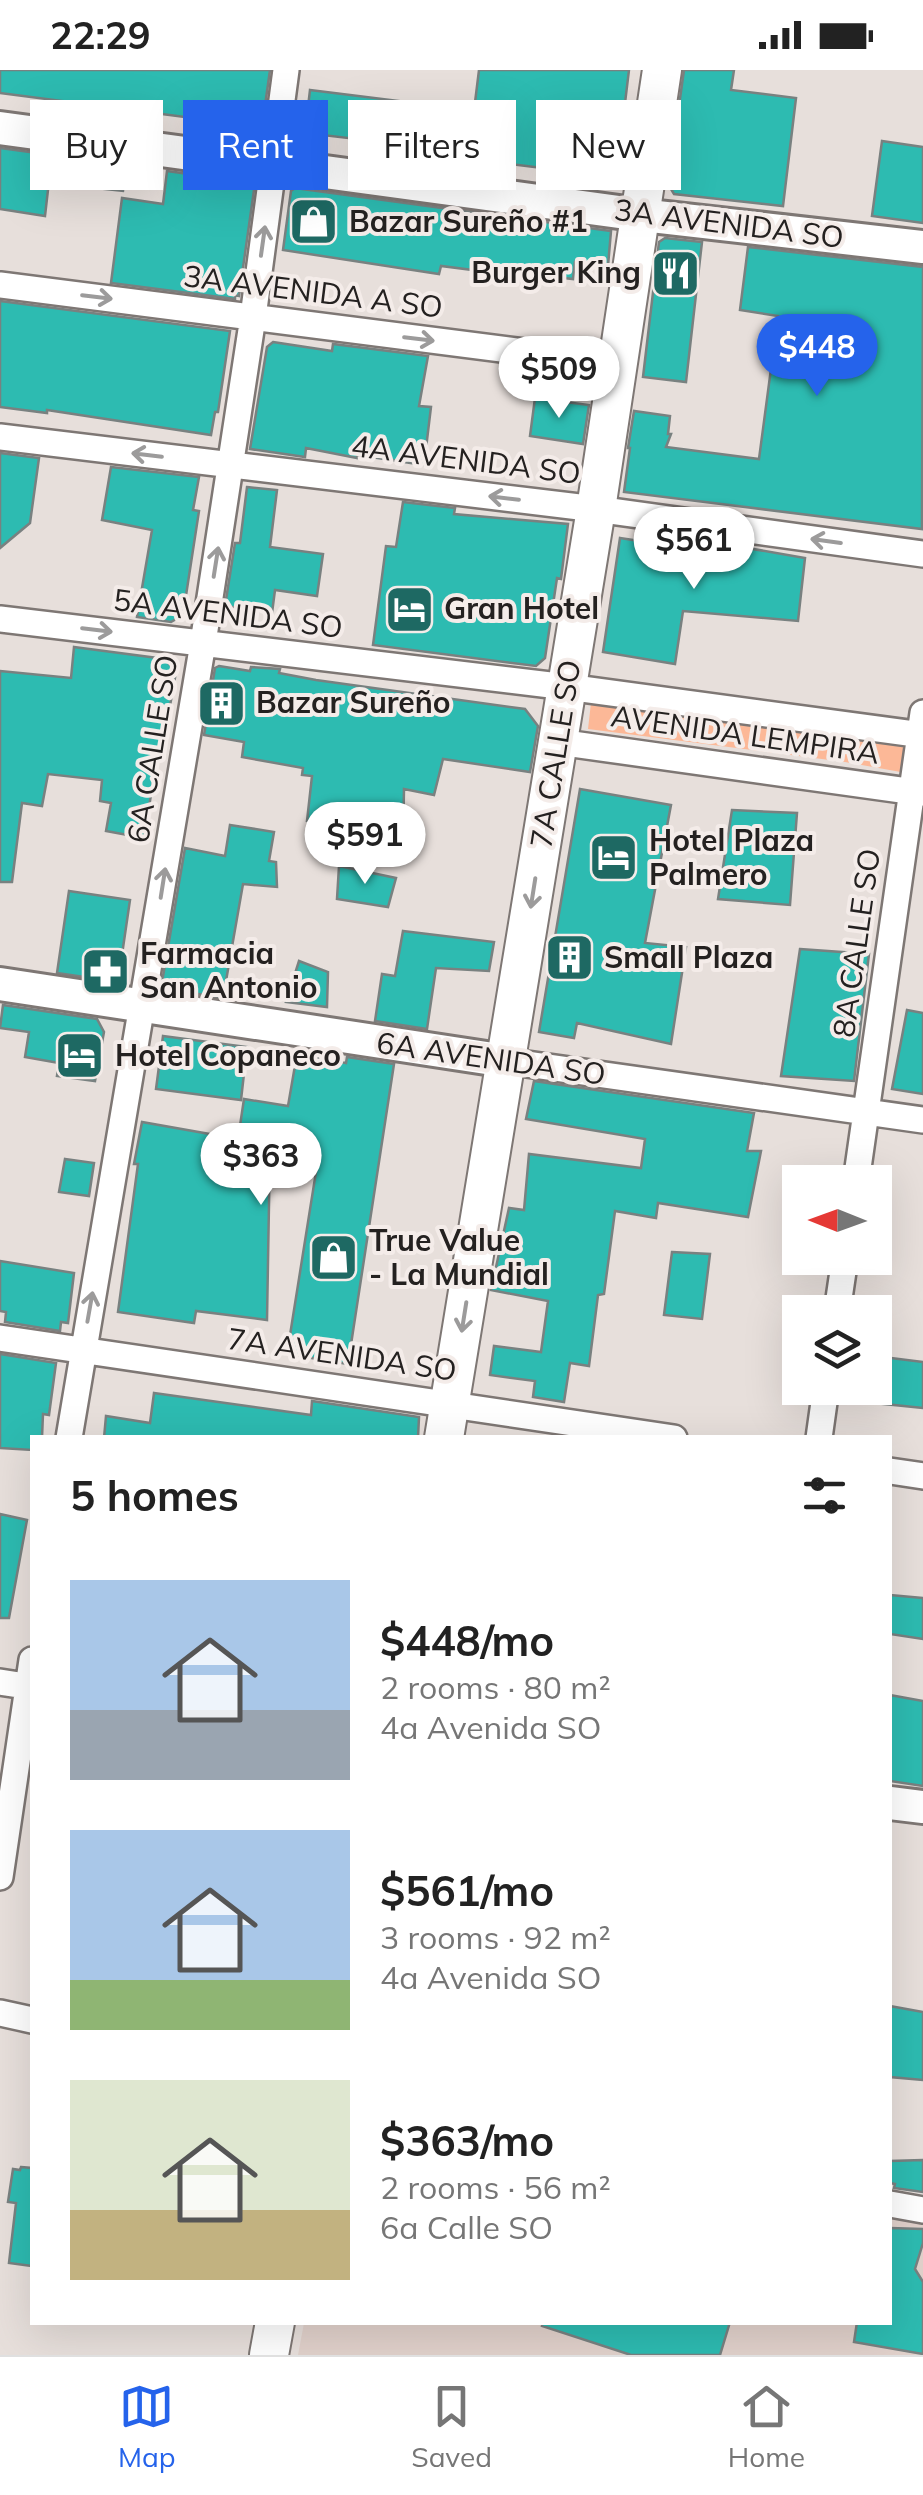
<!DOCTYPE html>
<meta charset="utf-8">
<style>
body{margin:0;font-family:Mulish,sans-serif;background:#f6f6f6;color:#222;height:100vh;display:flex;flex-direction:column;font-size:38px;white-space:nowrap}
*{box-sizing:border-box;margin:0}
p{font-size:32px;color:#767676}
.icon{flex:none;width:55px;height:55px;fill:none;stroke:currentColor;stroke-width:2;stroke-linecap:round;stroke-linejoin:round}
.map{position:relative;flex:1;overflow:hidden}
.sheet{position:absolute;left:30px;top:1365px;width:862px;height:890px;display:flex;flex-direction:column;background:#fff;border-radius:0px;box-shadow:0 10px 40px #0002}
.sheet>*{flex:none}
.banner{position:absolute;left:30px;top:30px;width:865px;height:90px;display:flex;gap:20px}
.needle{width:65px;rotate:271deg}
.controls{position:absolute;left:782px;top:1095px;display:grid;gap:20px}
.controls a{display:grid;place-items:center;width:110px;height:110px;border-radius:0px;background:#fff;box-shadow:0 10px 40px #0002;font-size:50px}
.price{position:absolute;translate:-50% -85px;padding:0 22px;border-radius:35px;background:#fff;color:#222;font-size:32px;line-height:65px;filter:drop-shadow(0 2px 5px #0008)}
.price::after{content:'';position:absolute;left:50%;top:60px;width:30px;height:22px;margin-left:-15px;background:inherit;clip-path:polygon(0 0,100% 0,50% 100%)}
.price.selected{background:#2563eb;color:#fff}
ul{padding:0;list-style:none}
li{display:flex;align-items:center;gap:30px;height:250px;padding:0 40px}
li span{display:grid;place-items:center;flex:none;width:280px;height:200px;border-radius:0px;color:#555}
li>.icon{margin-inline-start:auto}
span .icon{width:120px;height:120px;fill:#fffc;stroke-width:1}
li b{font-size:42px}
h2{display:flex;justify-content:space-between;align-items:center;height:120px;padding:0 40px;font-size:42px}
.tag{padding:0 35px;border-radius:0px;background:#fff;box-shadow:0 10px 40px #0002;font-size:35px;line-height:90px}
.tag.selected{background:#2563eb;color:#fff}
.status{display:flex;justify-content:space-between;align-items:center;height:70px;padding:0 50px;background:#fff;direction:ltr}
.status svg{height:28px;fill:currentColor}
.dock{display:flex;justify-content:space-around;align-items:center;height:140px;border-top:2px solid #e0e0e0;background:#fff;font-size:28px;color:#767676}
.dock a{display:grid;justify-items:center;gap:5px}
.dock .selected{color:#2563eb}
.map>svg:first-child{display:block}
</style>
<div class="status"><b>22:29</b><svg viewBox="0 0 49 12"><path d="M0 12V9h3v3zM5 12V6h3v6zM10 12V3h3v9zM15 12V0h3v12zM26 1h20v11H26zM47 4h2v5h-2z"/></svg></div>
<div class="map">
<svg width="923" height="2285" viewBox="0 0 923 2285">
<rect width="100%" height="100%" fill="#e7dfdb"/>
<path fill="#e1d1cb" d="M 890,2142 L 923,2149 L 923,2285 L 298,2285 L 304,2253 L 890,2252 Z"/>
<path fill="#fcb897" d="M 592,624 L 923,667 L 923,706 L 845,692 L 588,659 Z"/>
<path fill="#2dbbb1" stroke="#798180" stroke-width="2.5" d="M 0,0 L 270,0 L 262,57 L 0,23 Z
M 479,0 L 629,0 L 616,107 L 468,89 Z
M 684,0 L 734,0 L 731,20 L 796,28 L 783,136 L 674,124 L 668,114 Z
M 310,20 L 399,31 L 394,69 L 374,67 L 373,71 L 305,63 Z
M 882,71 L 923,77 L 923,153 L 872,146 Z
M 0,78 L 52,85 L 45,146 L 0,139 Z
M 107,93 L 126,95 L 123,121 L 104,119 Z
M 167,101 L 255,113 L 239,226 L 235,225 L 235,229 L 111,213 L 122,128 L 163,134 Z
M 295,118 L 611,161 L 608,196 L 575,192 L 573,209 L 496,200 L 496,203 L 441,196 L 439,204 L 283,180 L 291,121 Z
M 665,168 L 702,172 L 686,312 L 643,307 L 659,172 Z
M 748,177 L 923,197 L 922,459 L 624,422 L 630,378 L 628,378 L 634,341 L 670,346 L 668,364 L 671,364 L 666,377 L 759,389 L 778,246 L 740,240 Z
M 0,231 L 230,261 L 218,342 L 215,342 L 211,365 L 47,340 L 47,343 L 0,337 Z
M 273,272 L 332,281 L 333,274 L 428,286 L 419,336 L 431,337 L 424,395 L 358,385 L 357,388 L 306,378 L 305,387 L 250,379 L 267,277 Z
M 535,328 L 589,335 L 583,374 L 530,366 Z
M 0,383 L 39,388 L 30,453 L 0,478 Z
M 111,397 L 199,407 L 193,440 L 199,441 L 183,545 L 171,552 L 137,547 L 152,460 L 102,450 Z
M 247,417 L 277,420 L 270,477 L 323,484 L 317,526 L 275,520 L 272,543 L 225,536 L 235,473 L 240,473 Z
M 403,432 L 455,438 L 454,444 L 568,454 L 561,509 L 557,508 L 545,588 L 536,596 L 373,575 L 386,476 L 396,477 Z
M 620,468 L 711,482 L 713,472 L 805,488 L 798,551 L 683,541 L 675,594 L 603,582 Z
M 74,577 L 165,589 L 176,602 L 165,664 L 161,663 L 144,768 L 106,761 L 111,733 L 100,731 L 102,710 L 48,704 L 42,736 L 22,733 L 12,812 L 0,812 L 0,601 L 71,608 Z
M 219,596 L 250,601 L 251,597 L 280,599 L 279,603 L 316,610 L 525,639 L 538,656 L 530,702 L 443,689 L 434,725 L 404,719 L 403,771 L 352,758 L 307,751 L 312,706 L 302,705 L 303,698 L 242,687 L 244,672 L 204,665 L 215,598 Z
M 580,719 L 671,735 L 645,873 L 686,877 L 671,974 L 577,953 L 574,968 L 539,962 Z
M 732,740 L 797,743 L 790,835 L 718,829 Z
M 230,755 L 274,762 L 269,791 L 276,792 L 277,817 L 243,814 L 223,928 L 161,918 L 185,778 L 225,786 Z
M 339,796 L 396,808 L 388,837 L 337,829 Z
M 69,821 L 130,830 L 118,912 L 57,903 Z
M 403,861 L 494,872 L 489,901 L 436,898 L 427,959 L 375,951 L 382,904 L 395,906 Z
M 800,879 L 869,884 L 854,1011 L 781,1006 Z
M 299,891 L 328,902 L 327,937 L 286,932 Z
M 3,935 L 97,949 L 104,962 L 95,1011 L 57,1006 L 59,993 L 25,987 L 29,962 L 0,958 Z
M 907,940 L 923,943 L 923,1024 L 892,1019 Z
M 163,966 L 247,977 L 241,1030 L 156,1019 Z
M 297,984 L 346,993 L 347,987 L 394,994 L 348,1294 L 287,1284 L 319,1083 L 270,1076 L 267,1250 L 196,1241 L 194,1253 L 118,1242 L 138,1094 L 134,1094 L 142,1052 L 238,1069 L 244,1029 L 288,1036 Z
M 534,1011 L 754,1043 L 747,1081 L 761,1081 L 748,1147 L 658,1133 L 656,1148 L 615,1141 L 604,1224 L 598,1225 L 589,1296 L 570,1293 L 564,1332 L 533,1327 L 535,1311 L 490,1305 L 494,1276 L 541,1282 L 548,1231 L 491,1220 L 509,1138 L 524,1140 L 529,1084 L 641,1098 L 645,1069 L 526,1049 Z
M 65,1089 L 94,1093 L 89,1126 L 59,1122 Z
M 672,1182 L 710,1184 L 702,1249 L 664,1245 Z
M 0,1191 L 74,1203 L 68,1253 L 61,1252 L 60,1261 L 5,1252 L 6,1242 L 0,1241 Z
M 0,1284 L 56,1293 L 49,1345 L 43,1344 L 42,1368 L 32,1368 L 32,1380 L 0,1378 Z
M 875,1286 L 923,1292 L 923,1338 L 875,1333 Z
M 154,1323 L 311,1345 L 312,1331 L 419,1347 L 418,1368 L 104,1368 L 106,1346 L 150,1353 Z
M 0,1444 L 27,1450 L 9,1548 L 0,1548 Z
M 890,1525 L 923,1528 L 923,1569 L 890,1564 Z
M 890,1625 L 923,1631 L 923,1716 L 890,1711 Z
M 890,1936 L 923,1942 L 923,2010 L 890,2007 Z
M 923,2090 L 923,2122 L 894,2118 L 895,2114 L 890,2113 L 890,2091 Z
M 21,2097 L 32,2098 L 32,2196 L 9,2193 L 16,2133 L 8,2132 L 13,2099 L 20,2100 Z
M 890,2158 L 923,2159 L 923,2173 L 915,2199 L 923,2212 L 923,2284 L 854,2272 L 857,2252 L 890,2252 Z
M 543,2252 L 730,2252 L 720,2285 L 631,2285 L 542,2256 Z"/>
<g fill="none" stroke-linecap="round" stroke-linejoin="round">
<defs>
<path id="minor" d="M 0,215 L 618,294
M 0,367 L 596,439 L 923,484
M 0,549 L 567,617 L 923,665
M 558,672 L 923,723
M 506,991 L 923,1050
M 856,1112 L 923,643
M 837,1242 L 845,1188
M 0,1268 L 674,1368
M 69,1368 L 203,573 L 253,247 L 286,0
M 819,1368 L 826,1318
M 890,1401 L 923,1406
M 0,1612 L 32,1617
M 0,1807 L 32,1590
M 0,1943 L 32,1950
M 890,2134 L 923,2140"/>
<path id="tertiary" d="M 0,58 L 641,145 L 923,177
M 0,914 L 506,991
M 890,1733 L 923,1737"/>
<path id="secondary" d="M 444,1368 L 596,439 L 662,0
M 269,2285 L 275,2252"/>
</defs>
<use href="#minor" stroke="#7e7774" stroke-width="30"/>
<use href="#tertiary" stroke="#7e7774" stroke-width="38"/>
<use href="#secondary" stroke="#7e7774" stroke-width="42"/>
<use href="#minor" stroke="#fff" stroke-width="25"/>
<use href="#tertiary" stroke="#fff" stroke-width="32"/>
<use href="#secondary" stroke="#fff" stroke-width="38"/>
</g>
<defs><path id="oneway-shaft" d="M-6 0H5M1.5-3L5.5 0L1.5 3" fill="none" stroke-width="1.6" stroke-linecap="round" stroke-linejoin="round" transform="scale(2.5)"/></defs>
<g stroke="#9c9b9b">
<use href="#oneway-shaft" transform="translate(263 171) rotate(-82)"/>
<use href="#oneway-shaft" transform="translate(97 227) rotate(7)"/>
<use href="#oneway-shaft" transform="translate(419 269) rotate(7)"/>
<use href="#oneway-shaft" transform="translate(147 385) rotate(-173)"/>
<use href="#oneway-shaft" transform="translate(504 428) rotate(-173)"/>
<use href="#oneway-shaft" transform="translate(826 471) rotate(-172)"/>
<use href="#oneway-shaft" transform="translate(216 492) rotate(-81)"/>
<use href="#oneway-shaft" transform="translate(97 560) rotate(7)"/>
<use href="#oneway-shaft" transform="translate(163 813) rotate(-81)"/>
<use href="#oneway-shaft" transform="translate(533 823) rotate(99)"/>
<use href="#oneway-shaft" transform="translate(90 1237) rotate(-80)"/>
<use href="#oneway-shaft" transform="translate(464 1247) rotate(99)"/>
</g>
<defs>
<symbol id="shop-square" viewBox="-11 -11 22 22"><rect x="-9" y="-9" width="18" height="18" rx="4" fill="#1e6963" stroke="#f4ece9"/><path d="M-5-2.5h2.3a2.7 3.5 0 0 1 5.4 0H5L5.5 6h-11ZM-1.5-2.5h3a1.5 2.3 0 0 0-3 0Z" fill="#fff"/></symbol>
<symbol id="restaurant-square" viewBox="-11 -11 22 22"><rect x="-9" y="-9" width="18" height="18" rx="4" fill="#1e6963" stroke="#f4ece9"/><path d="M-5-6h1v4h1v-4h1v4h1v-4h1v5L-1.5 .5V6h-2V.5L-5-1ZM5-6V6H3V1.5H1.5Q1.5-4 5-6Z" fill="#fff"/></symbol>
<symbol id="hotel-square" viewBox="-11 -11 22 22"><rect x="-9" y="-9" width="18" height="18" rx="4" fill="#1e6963" stroke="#f4ece9"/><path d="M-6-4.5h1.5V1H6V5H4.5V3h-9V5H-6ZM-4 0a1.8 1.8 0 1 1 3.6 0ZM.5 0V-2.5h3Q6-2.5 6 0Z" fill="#fff"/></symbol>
<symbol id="building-square" viewBox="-11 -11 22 22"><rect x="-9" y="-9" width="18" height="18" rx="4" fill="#1e6963" stroke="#f4ece9"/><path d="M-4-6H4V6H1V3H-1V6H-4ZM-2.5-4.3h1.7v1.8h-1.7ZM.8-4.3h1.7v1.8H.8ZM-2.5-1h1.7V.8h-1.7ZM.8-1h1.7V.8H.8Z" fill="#fff"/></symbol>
<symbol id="pharmacy-square" viewBox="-11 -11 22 22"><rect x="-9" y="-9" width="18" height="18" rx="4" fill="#1e6963" stroke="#f4ece9"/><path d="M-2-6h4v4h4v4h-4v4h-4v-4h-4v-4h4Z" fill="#fff"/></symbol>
</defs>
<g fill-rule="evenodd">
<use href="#shop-square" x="286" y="124" width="55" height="55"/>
<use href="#restaurant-square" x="648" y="176" width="55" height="55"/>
<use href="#hotel-square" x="382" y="512" width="55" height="55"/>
<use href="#building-square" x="194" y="606" width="55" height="55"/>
<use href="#hotel-square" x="586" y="760" width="55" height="55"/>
<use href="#building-square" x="542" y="860" width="55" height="55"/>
<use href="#pharmacy-square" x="78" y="874" width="55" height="55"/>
<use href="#hotel-square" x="52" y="958" width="55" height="55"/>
<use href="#shop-square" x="306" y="1160" width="55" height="55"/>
</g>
<g text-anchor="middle" stroke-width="8" stroke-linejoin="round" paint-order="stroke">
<g font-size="30" font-weight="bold" fill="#242120" stroke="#f4ece9" text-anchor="start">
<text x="349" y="162">Bazar Sureño #1</text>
<text x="641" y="213" text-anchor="end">Burger King</text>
<text x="444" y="549">Gran Hotel</text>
<text x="256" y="643">Bazar Sureño</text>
<text x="649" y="781">Hotel Plaza<tspan x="649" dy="34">Palmero</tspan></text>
<text x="140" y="894">Farmacia<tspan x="140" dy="34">San Antonio</tspan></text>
<text x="604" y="898">Small Plaza</text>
<text x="115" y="996">Hotel Copaneco</text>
<text x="369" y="1181">True Value<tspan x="369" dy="34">- La Mundial</tspan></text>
</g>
<g font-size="30" fill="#242120" stroke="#f4ece9">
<text transform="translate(729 154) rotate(7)" y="10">3A AVENIDA SO</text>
<text transform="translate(313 222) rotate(7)" y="10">3A AVENIDA A SO</text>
<text transform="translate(466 390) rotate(7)" y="10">4A AVENIDA SO</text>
<text transform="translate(228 544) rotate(7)" y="10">5A AVENIDA SO</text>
<text transform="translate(745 665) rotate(8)" y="10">AVENIDA LEMPIRA</text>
<text transform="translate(153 679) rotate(-81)" y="10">6A CALLE SO</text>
<text transform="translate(556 684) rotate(-81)" y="10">7A CALLE SO</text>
<text transform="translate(857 873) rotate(-82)" y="10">8A CALLE SO</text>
<text transform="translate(491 989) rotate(8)" y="10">6A AVENIDA SO</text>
<text transform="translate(342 1285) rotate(8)" y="10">7A AVENIDA SO</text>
</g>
</g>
</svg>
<div class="controls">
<a><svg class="needle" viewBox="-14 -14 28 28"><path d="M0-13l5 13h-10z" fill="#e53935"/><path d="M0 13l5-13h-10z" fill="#767676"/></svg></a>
<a><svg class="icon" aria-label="layers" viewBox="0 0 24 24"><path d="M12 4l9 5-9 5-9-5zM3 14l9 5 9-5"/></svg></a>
</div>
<b class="price selected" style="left:817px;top:329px">$448</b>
<b class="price" style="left:559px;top:351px">$509</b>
<b class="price" style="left:694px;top:522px">$561</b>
<b class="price" style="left:365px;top:817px">$591</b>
<b class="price" style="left:261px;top:1138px">$363</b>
<div class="banner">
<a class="tag">Buy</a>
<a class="tag selected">Rent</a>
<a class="tag">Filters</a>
<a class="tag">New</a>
</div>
<section class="sheet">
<h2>5 homes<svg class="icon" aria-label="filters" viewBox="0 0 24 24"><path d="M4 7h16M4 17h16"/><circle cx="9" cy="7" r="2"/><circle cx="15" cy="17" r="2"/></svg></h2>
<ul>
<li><span style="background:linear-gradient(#a9c7e8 65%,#9aa5b1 0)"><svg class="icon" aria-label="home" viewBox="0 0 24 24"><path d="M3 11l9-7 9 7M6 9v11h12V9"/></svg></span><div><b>$448/mo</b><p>2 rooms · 80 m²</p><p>4a Avenida SO</p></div></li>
<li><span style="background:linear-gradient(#a9c7e8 75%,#8fb573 0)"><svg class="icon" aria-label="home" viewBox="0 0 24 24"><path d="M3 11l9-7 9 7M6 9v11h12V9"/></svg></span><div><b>$561/mo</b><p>3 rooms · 92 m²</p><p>4a Avenida SO</p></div></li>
<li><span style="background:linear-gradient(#dfe7d0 65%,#c2b280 0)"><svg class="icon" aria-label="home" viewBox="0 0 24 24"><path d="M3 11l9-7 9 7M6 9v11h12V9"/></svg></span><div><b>$363/mo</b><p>2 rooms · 56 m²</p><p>6a Calle SO</p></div></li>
</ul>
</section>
</div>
<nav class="dock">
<a class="selected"><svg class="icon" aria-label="map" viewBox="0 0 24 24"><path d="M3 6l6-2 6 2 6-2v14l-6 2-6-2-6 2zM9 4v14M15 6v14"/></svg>Map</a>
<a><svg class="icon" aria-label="saved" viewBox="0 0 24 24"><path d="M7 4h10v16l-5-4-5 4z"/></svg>Saved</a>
<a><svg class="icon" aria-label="home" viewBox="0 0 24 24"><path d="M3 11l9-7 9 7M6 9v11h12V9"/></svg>Home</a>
</nav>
